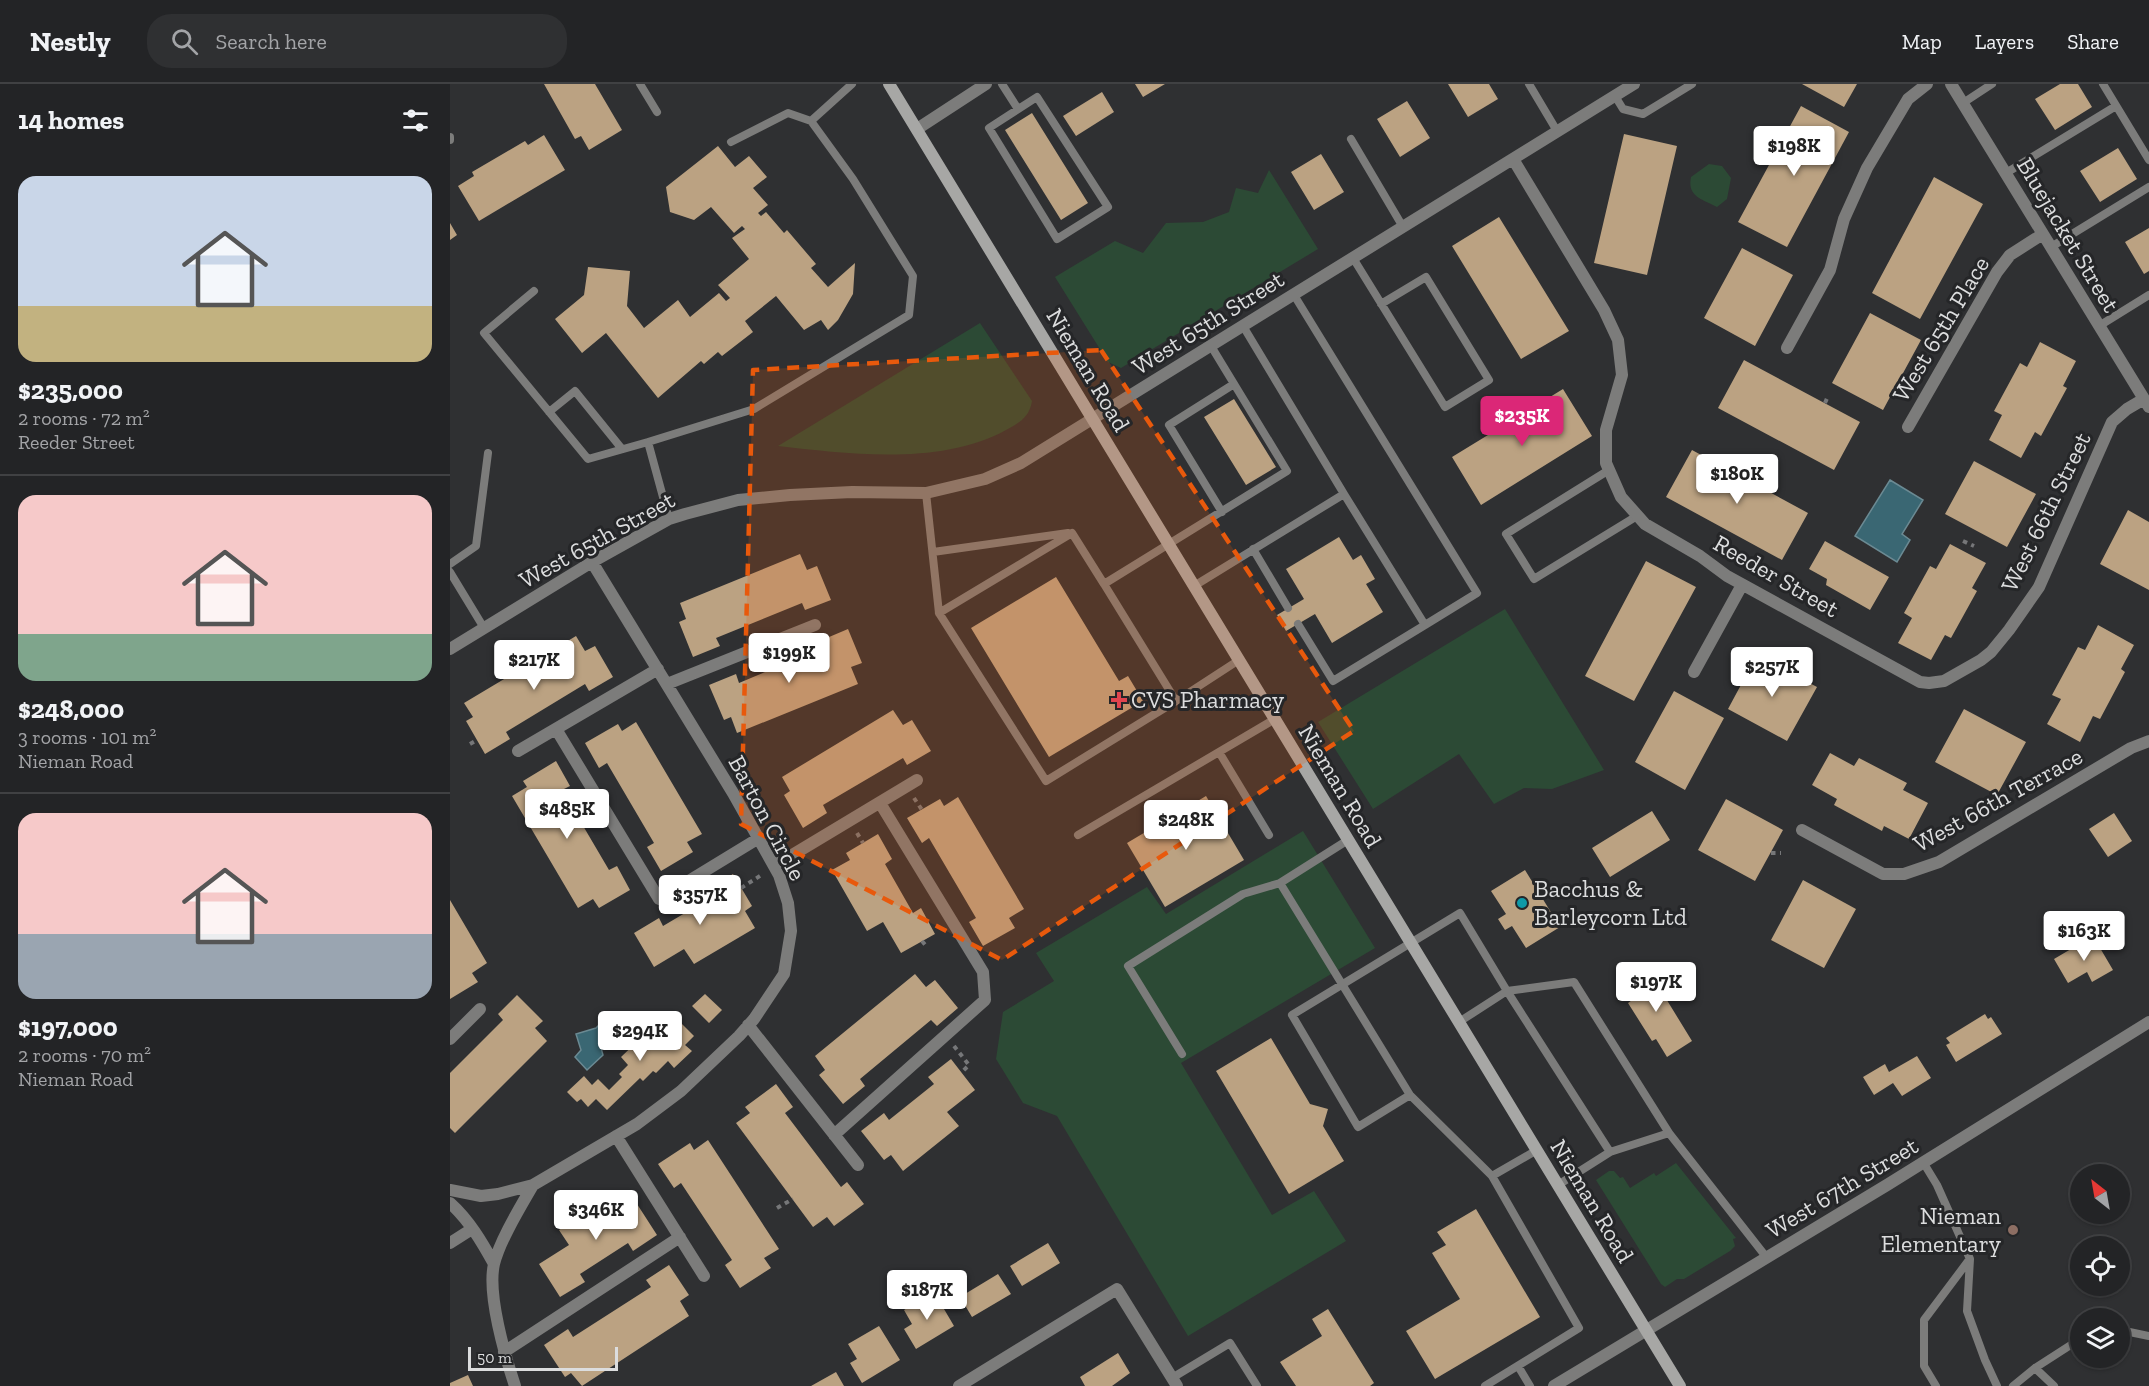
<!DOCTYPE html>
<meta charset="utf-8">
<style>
body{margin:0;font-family:"Zilla Slab",serif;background:#2f3032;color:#f1f3f6;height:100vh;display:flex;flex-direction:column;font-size:22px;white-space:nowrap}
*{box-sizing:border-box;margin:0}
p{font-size:20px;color:#a3a4a7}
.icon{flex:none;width:33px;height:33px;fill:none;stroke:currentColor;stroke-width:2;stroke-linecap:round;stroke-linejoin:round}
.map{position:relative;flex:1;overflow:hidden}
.sheet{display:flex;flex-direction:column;background:#232426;width:450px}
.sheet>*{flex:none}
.needle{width:39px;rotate:329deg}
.tools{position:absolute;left:1620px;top:1080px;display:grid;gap:12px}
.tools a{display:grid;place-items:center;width:60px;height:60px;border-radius:50%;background:#232426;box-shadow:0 2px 4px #0004,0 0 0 2px #404143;font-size:30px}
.scale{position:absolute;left:18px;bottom:15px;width:150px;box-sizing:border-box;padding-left:6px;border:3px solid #dcddde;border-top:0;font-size:16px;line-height:21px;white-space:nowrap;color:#dcddde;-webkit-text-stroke:4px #252628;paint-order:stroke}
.price{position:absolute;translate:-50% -51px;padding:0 14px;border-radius:6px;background:#fff;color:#222;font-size:20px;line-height:39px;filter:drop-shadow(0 2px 3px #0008)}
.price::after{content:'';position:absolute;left:50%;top:36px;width:18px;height:14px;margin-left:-9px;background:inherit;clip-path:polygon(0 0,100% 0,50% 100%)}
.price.on{background:#db2777;color:#fff}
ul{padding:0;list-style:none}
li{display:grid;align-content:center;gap:12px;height:318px;padding:0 18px}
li+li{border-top:2px solid #404143}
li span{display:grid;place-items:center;height:186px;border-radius:18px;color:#555}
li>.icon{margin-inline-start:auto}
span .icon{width:108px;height:108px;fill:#fffc;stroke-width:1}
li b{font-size:26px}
h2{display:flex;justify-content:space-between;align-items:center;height:72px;padding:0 18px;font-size:26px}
header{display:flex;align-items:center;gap:36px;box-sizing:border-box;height:84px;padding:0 30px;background:#232426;border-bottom:2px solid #404143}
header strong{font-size:28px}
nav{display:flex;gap:33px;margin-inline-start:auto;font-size:21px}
.search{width:420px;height:54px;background:#2f3032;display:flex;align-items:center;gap:15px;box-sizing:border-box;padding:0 21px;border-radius:24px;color:#a3a4a7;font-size:22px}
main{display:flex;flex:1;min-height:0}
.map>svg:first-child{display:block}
</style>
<header>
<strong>Nestly</strong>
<div class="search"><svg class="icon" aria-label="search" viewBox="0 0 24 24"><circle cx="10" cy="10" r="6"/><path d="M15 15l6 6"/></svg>Search here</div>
<nav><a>Map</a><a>Layers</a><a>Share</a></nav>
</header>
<main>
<section class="sheet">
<h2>14 homes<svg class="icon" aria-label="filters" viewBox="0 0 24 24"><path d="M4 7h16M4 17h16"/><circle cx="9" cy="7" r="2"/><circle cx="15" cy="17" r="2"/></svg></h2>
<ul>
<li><span style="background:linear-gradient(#c9d6e8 70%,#c2b280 0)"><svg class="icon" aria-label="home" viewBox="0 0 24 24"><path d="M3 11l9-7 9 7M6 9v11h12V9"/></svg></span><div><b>$235,000</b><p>2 rooms · 72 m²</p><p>Reeder Street</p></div></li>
<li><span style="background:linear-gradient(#f6c9c9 75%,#7fa58c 0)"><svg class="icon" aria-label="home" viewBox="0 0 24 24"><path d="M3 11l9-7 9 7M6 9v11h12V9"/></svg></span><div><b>$248,000</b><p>3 rooms · 101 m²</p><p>Nieman Road</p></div></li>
<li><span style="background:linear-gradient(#f6c9c9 65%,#9aa5b1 0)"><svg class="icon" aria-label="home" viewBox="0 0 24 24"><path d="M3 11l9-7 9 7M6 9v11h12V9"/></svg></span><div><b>$197,000</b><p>2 rooms · 70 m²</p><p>Nieman Road</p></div></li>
</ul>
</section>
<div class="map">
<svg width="1699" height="1302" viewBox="0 0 1699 1302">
<rect width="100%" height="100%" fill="#2f3032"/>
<path fill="#2c4a35" d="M 1259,80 L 1272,82 L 1281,94 L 1277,115 L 1267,123 C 1252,115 1237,113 1241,93 Z
M 819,86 L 868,165 L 671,284 L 658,278 L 605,193 L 665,157 L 693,169 L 716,139 L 753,138 L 779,128 L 786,104 L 808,109 Z
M 530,239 L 582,317 C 579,334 570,338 556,346 C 491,382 398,370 328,362 Z
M 1055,525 L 1154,686 L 1102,705 L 1074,704 L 1044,720 L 1009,670 L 923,725 L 868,638 Z
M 853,747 L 925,864 L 731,979 L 822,1131 L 864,1107 L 896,1157 L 738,1252 L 607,1032 L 573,1019 L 546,975 L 553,928 L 604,897 L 586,869 L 697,803 L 716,830 Z
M 1226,1079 L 1286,1154 L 1283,1155 L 1285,1162 L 1280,1167 L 1234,1195 L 1227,1195 L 1215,1203 L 1211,1200 L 1146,1096 L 1159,1087 L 1164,1087 L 1170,1094 L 1173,1093 L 1180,1104 L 1204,1089 L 1206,1092 Z"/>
<path fill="#3a6773" stroke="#6b8a93" stroke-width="1.5" d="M 1440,396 L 1473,416 L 1452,450 L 1460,456 L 1447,478 L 1405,452 Z
M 162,928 L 168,934 L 166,941 L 170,958 L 151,964 L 153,971 L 137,986 L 125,973 L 131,966 L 126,950 L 146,944 Z"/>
<path fill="#bba282" d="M 94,0 L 145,0 L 172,46 L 139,66 L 131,52 L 125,55 Z
M 685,0 L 715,0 L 693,13 Z
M 998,0 L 1039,0 L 1048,15 L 1018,33 Z
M 1352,0 L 1407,0 L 1394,23 Z
M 1610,0 L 1628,0 L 1642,23 L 1605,46 L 1585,15 Z
M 652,8 L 664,28 L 626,52 L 613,32 Z
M 957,17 L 980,54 L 950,73 L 927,35 Z
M 1351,22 L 1399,48 L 1337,163 L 1288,138 Z
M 582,29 L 638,119 L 611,136 L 555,46 Z
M 1174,50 L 1227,62 L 1197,191 L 1144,179 Z
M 94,51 L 115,86 L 29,137 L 8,102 L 24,92 L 22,88 L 75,57 L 78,61 Z
M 268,62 L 285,83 L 299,72 L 317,93 L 303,104 L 318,121 L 308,129 L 311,132 L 316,128 L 334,149 L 337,146 L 366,180 L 361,184 L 378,203 L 405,179 L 403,210 L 388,236 L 378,246 L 371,236 L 354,246 L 326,212 L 295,237 L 303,248 L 272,272 L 268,268 L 254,280 L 251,277 L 208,314 L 156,249 L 132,269 L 105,235 L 134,211 L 138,183 L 180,187 L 177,222 L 194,244 L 228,216 L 240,233 L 269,209 L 276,217 L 280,214 L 268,201 L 299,175 L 282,154 L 295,145 L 292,142 L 284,149 L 261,123 L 244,136 L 220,128 L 216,103 Z
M 1668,64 L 1687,95 L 1650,118 L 1630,87 Z
M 871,70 L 894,108 L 864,126 L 841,88 Z
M 1484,93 L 1533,120 L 1470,235 L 1422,209 Z
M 1049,133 L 1119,247 L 1071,275 L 1002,162 Z
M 0,139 L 7,151 L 0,156 Z
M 1699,144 L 1699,187 L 1694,190 L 1675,158 Z
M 1292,164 L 1343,191 L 1305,262 L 1254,234 Z
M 1420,229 L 1471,256 L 1433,326 L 1382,299 Z
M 1590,258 L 1626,277 L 1613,302 L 1617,304 L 1591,352 L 1585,348 L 1571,374 L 1539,356 L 1552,331 L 1544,327 L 1570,279 L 1577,283 Z
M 1294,276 L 1410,338 L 1384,386 L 1268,324 Z
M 1113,305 L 1142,352 L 1031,421 L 1002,373 Z
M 784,315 L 826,383 L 796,401 L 754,333 Z
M 1242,366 L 1358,429 L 1332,476 L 1216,413 Z
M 1524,377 L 1586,410 L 1557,463 L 1495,430 Z
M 1678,426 L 1699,438 L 1699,506 L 1650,480 Z
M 889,453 L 903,476 L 911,471 L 925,495 L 916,500 L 933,528 L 882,559 L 865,530 L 836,547 L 827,531 L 854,515 L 836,485 Z
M 1375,457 L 1439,493 L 1420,526 L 1376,501 L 1377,495 L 1359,485 Z
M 1500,460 L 1536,479 L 1522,504 L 1527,507 L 1501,554 L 1495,551 L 1481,576 L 1448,559 L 1462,534 L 1454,529 L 1480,482 L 1486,485 Z
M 350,470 L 357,486 L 367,482 L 381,516 L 355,526 L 352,519 L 266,554 L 270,562 L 243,573 L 229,538 L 236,535 L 230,519 Z
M 1196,477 L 1246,503 L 1184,617 L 1135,592 Z
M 606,493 L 669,597 L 678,592 L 693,617 L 599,673 L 521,544 Z
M 1648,541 L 1684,561 L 1671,585 L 1675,588 L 1650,635 L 1643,632 L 1630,658 L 1597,640 L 1611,615 L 1602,611 L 1628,563 L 1635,566 Z
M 398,545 L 412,579 L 401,583 L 408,600 L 287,649 L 281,633 L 274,636 L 259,601 L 286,590 L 289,599 L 375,563 L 372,556 Z
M 126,552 L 135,567 L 145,562 L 163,593 L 139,607 L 135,600 L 56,648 L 60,655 L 35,670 L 16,637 L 23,633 L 14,619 Z
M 1307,571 L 1367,603 L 1337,657 L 1278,625 Z
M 1224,607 L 1274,634 L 1235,706 L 1185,678 Z
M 1514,625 L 1576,658 L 1547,711 L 1485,678 Z
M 443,626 L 453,641 L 462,636 L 481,667 L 457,681 L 453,674 L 373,721 L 377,729 L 353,744 L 334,711 L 340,707 L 332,693 Z
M 186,638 L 252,750 L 237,758 L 243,768 L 211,787 L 197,763 L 204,759 L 157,679 L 149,684 L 135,659 L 168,640 L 172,647 Z
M 1380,669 L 1404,682 L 1409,674 L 1457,699 L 1453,706 L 1478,719 L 1459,755 L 1434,742 L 1432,747 L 1384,721 L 1387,715 L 1362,701 Z
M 106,677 L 120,702 L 112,706 L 159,786 L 167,782 L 180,806 L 149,824 L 143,815 L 128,824 L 62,712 L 77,703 L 73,697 Z
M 756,712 L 794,776 L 715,823 L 677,759 Z
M 508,713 L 574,825 L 559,834 L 565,844 L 533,862 L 519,838 L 526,834 L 479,754 L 472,759 L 457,734 L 490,715 L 494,722 Z
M 1276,715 L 1333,746 L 1305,797 L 1248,766 Z
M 1202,727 L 1220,756 L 1160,793 L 1142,764 Z
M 1664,729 L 1682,757 L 1658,773 L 1639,745 Z
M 428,750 L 442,775 L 435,780 L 463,829 L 471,824 L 485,850 L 451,869 L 433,838 L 417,847 L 382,786 L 400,776 L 396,769 Z
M 1075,786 L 1110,843 L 1076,864 L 1062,842 L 1055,846 L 1048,835 L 1056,830 L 1041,807 Z
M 283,790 L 302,822 L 295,827 L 305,844 L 244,880 L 234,865 L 204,883 L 184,849 L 209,834 L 213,842 L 262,813 L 258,805 Z
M 1353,796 L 1406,825 L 1374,884 L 1321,856 Z
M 0,816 L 37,879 L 22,889 L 28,898 L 0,915 Z
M 1643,852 L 1663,886 L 1642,898 L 1637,888 L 1618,899 L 1604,875 Z
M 1196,882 L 1242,957 L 1217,973 L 1206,955 L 1202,957 L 1178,919 L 1185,914 L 1173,896 Z
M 465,890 L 476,903 L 485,896 L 508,924 L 487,942 L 481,936 L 410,995 L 415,1002 L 393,1020 L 369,991 L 375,986 L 365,972 Z
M 255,910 L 272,926 L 259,939 L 242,922 Z
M 67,911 L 93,937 L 85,944 L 97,957 L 5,1049 L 0,1044 L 0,989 L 53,936 L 48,930 Z
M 219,927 L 244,952 L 235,961 L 242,967 L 224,984 L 218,977 L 206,989 L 203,987 L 193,997 L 190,994 L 157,1026 L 146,1015 L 138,1023 L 131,1015 L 127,1018 L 117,1008 L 134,992 L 142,1001 L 148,995 L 159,1006 L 172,993 L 169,990 L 178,981 L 171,973 Z
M 1535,930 L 1538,935 L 1541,933 L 1552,950 L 1506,978 L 1496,961 L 1500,959 L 1496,954 Z
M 821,954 L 860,1020 L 878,1025 L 873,1042 L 894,1077 L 839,1110 L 766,987 Z
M 1467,972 L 1481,994 L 1452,1012 L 1443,999 L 1424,1011 L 1413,993 L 1435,980 L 1439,988 Z
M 501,975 L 525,1006 L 497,1028 L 509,1042 L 453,1087 L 441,1071 L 434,1076 L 411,1047 L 434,1029 L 439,1036 L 484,1000 L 478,993 Z
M 326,1000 L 343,1023 L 335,1029 L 391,1103 L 397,1098 L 414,1120 L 384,1142 L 377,1133 L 363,1143 L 286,1039 L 300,1029 L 295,1023 Z
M 258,1056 L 329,1165 L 314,1174 L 321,1184 L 290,1204 L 275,1181 L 282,1176 L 231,1099 L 224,1104 L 208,1080 L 240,1059 L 244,1066 Z
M 169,1107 L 180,1124 L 187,1120 L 207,1151 L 183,1167 L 178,1159 L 130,1190 L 135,1198 L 110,1213 L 89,1180 L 119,1161 L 109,1146 Z
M 1026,1125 L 1090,1233 L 985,1295 L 956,1247 L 1010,1215 L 982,1169 L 996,1161 L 987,1148 Z
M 598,1159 L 610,1179 L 572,1202 L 560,1182 Z
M 219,1181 L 239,1211 L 230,1217 L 239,1232 L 132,1302 L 121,1289 L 115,1293 L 94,1261 L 118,1245 L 123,1253 L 201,1203 L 196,1196 Z
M 548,1190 L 561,1210 L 522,1233 L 510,1213 Z
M 484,1208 L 504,1242 L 466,1265 L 454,1245 L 462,1240 L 454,1226 Z
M 878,1225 L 924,1299 L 920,1302 L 846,1302 L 830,1278 L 872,1252 L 862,1235 Z
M 429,1242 L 450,1276 L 412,1299 L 400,1279 L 407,1275 L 398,1260 Z
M 668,1269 L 680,1289 L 662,1302 L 635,1302 L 630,1293 Z
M 386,1288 L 394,1302 L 361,1302 Z
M 18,1291 L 23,1302 L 0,1302 L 0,1299 Z"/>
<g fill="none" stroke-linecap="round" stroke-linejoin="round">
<path stroke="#767779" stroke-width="4" stroke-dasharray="4.5 4.5" stroke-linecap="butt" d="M 1375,319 L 1378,312
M 1513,457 L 1524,462
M 20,660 L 27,656
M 464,714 L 472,726
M 407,749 L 413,759
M 1321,769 L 1331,769
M 291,804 L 313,790
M 472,857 L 477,863
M 504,962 L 519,981 L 512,988
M 327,1124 L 343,1115"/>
<path stroke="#7c7c7b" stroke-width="8" d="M 190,0 L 207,28
M 552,0 L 568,25
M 1079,0 L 1107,47
M 1653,0 L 1699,76
M 1165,12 L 1173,25 L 1193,30 L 1242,0
M 587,13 L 658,123 L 607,155 L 539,44 Z
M 1513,19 L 1542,0
M 0,53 L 0,56
M 901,55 L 953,143
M 281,58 L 338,29 L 361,37
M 1556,89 L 1666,22
M 1601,163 L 1699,103
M 903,174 L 995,323 L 1039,296 L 976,193 L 931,220
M 84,207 L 34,249 L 138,375 L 198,358
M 844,211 L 1027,509 L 975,541
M 1649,242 L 1699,211
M 99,328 L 125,307 L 172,365
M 1159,386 L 1056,450 L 1084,495 L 1187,432
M 476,409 L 489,529 L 622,449 L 654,500 L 837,387 L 761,262
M 772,428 L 719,341 L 784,300
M 219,435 L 198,358 L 304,325 L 459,231 L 463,192 L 403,95 L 361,37 L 402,0
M 803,465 L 838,524
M 483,468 L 618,449
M 0,480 L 26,462 L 38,369
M 0,488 L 34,544
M 744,502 L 894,410 L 793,242
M 489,529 L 596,697 L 726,617 L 654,500
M 848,540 L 883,597 L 975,541 L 894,410
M 726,617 L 789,576
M 769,668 L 819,751
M 628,751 L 825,635
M 898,756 L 830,799 L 960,1011 L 908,1043 L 842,931 C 898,897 954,863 1010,829 L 1057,907 L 1124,898 L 1219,1049
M 1009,938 L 1057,907 L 1160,1068 L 1108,1101
M 732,970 L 678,882 L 793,810 L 830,799
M 960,1011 L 1042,1092 L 1087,1066
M 1160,1068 L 1219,1049 L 1317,1174
M 1473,1078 L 1487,1101 L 1520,1175 L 1517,1227 L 1535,1276 L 1547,1302
M 1670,1246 L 1699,1252
M 1068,1282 L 1080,1302
M 1585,1284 L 1604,1302
M 722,1294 L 780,1259 L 807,1302
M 1035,1302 L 1129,1244 L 1042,1092
M 1486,1302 L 1474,1282 L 1474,1236 L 1519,1176
M 1563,1302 L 1585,1284 L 1630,1255"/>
<path stroke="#7c7c7b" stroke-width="12" d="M 1501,0 L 1699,323
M 467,45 L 536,0
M 1063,75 L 1154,226 L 1168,256 L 1172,291 L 1156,346 L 1156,379 L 1171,413 L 1195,440 L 1250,472 L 1277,492 L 1470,598 L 1479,599 L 1494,597 L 1531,576 L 1541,568 L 1559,546 L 1589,503 L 1662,338 L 1677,325 L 1694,315
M 1337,264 L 1380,186 L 1394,135 L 1417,84 L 1458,15 L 1477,0
M 1458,343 L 1547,188 L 1560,171 L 1593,150
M 0,565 L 142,478 L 219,435 L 235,430 L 288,416 L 340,411 L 402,408 L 476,409 L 535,395 L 571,379 L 1184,0
M 1244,588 L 1292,501
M 217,600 L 365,541
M 106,645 L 209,815 L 309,754
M 68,667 L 208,585
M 1352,746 L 1433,790 L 1454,790 L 1489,778 L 1681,664 L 1699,657
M 324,782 L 467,696
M 298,941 L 408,1081
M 0,955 L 30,925
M 384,1051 L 535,916 L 533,888 L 430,719
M 166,1052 L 254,1192
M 0,1106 L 31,1112 L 48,1110 L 83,1101 L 187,1040 L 231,1007 L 289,952 L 304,935 L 334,890 L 341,847 L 338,819 L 329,791 L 283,709 L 142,478
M 0,1119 C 19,1136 32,1158 44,1180
M 0,1159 L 22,1145
M 54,1268 L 230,1153
M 65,1302 C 55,1272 37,1210 44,1180 C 50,1156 71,1122 83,1101
M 509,1302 L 667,1205 L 727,1302"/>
<path stroke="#7c7c7b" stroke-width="12" d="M 1104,1302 L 1437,1101 L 1699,938"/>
<path stroke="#a7a7a5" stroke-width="12" d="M 439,0 L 1230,1302"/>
</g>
<path fill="#e8590c" fill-opacity="0.2" stroke="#e8590c" stroke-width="4.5" stroke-dasharray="12 8" stroke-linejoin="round" d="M 651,266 L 904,647 L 552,876 L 291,740 L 303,286 Z"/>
<path fill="#e0444e" stroke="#252628" stroke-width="2" d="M666 607h6v6h6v6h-6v6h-6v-6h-6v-6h6z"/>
<circle fill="#0f9aa8" stroke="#252628" stroke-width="2" cx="1072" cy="819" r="6"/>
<circle fill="#8d6e63" stroke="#252628" stroke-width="2" cx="1563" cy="1146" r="6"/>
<g text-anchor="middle" stroke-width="6" stroke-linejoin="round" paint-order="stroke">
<g font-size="24" fill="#dcddde" stroke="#252628">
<text transform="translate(1618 151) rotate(59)" y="8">Bluejacket Street</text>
<text transform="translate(758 239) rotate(-32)" y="8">West 65th Street</text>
<text transform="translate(1491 245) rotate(-59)" y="8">West 65th Place</text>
<text transform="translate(638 286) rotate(59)" y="8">Nieman Road</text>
<text transform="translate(1596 428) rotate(-64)" y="8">West 66th Street</text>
<text transform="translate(147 456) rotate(-29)" y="8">West 65th Street</text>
<text transform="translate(1326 492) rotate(30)" y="8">Reeder Street</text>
<text transform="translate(890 702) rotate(59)" y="8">Nieman Road</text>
<text transform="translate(1548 716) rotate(-29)" y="8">West 66th Terrace</text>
<text transform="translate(317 734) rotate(62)" y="8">Barton Circle</text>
<text transform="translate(1392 1104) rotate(-31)" y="8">West 67th Street</text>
<text transform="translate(1142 1117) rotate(59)" y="8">Nieman Road</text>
</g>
<g font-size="24" fill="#dcddde" stroke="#252628" text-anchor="start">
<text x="681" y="624">CVS Pharmacy</text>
<text x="1084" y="813">Bacchus &amp;<tspan x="1084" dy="28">Barleycorn Ltd</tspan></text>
<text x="1551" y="1140" text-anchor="end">Nieman<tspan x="1551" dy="28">Elementary</tspan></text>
</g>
</g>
</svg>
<div class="tools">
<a><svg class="needle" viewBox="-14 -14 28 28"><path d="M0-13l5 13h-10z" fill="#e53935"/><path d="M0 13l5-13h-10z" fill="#a3a4a7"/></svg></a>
<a><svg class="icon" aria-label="locate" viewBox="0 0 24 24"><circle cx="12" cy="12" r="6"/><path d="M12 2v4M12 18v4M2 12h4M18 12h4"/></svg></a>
<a><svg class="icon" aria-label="layers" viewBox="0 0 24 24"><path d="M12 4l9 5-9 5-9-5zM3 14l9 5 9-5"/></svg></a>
</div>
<div class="scale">50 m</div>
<b class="price" style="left:1344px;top:93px">$198K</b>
<b class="price on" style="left:1072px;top:363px">$235K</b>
<b class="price" style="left:1287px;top:421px">$180K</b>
<b class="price" style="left:339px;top:600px">$199K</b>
<b class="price" style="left:84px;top:607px">$217K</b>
<b class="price" style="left:1322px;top:614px">$257K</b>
<b class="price" style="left:117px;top:756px">$485K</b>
<b class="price" style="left:736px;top:767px">$248K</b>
<b class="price" style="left:250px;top:842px">$357K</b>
<b class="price" style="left:1634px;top:878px">$163K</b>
<b class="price" style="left:1206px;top:929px">$197K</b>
<b class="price" style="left:190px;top:978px">$294K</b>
<b class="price" style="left:146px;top:1157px">$346K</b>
<b class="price" style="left:477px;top:1237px">$187K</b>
</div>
</main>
